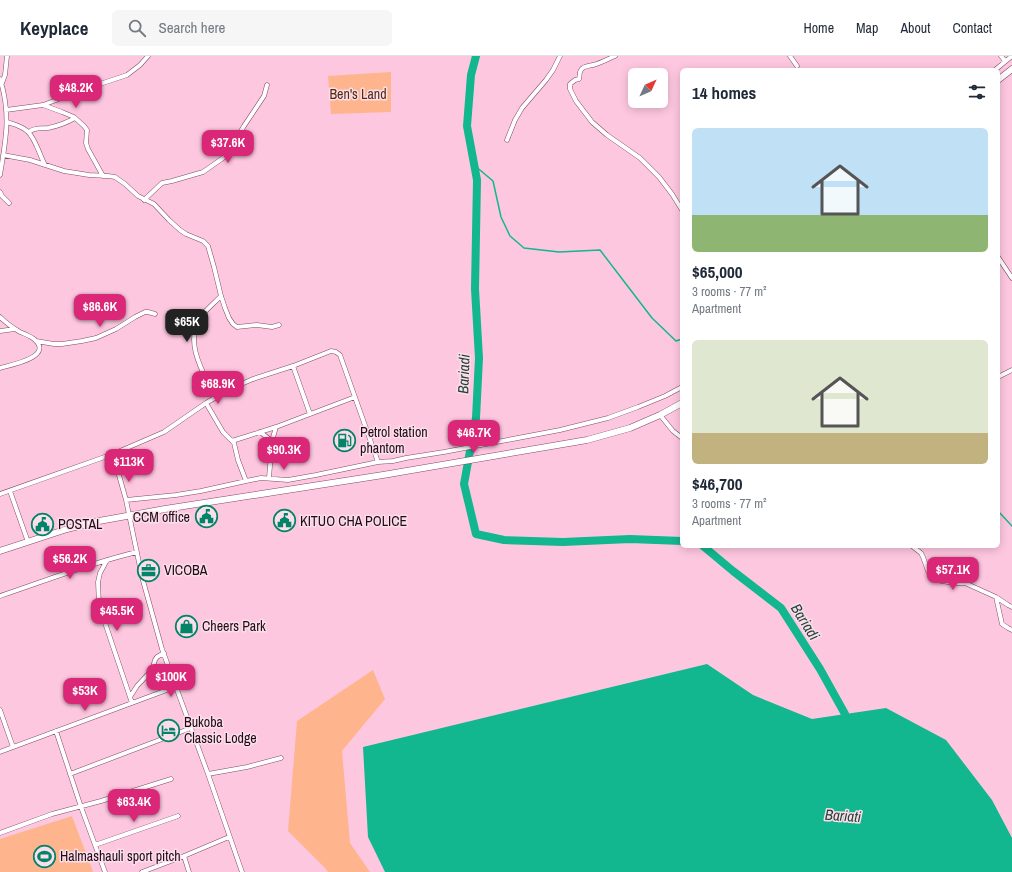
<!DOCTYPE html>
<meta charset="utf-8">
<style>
body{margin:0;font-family:"Archivo Narrow",sans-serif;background:#f6f6f7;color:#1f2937;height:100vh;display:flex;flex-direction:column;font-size:15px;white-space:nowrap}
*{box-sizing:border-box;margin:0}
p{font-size:13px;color:#747a83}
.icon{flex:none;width:22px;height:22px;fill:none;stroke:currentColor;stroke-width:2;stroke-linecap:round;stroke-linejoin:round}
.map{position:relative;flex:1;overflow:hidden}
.side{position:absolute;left:680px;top:12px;width:320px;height:480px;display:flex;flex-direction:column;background:#fff;border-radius:6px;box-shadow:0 2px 10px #0003}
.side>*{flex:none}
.needle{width:26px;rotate:46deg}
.buttons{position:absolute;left:628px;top:12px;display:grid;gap:8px}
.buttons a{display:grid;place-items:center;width:40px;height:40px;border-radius:6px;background:#fff;box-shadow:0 2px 10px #0003;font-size:20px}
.price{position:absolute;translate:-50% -34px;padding:0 9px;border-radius:8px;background:#db2777;color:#fff;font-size:13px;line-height:26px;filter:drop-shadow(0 1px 2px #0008)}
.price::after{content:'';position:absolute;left:50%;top:24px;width:12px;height:9px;margin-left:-6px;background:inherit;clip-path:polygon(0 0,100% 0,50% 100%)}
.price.on{background:#222;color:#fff}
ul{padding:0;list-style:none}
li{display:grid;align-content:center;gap:8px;height:212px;padding:0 12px}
li span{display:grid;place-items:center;height:124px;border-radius:6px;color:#555}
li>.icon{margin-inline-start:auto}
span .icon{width:72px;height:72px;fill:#fffc;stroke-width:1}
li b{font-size:17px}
h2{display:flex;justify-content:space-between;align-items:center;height:48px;padding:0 12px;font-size:17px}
header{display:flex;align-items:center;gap:24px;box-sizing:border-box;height:56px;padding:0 20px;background:#fff;border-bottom:1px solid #e0e1e3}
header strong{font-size:19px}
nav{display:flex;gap:22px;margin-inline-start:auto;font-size:14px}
.search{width:280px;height:36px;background:#f6f6f7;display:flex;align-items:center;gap:10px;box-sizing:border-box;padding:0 14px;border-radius:6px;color:#747a83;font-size:15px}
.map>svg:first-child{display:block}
</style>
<header>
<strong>Keyplace</strong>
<div class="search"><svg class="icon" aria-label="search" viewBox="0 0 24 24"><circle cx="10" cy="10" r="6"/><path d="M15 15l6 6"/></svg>Search here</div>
<nav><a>Home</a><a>Map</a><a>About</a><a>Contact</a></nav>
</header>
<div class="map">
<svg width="1012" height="816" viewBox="0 0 1012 816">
<rect width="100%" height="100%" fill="#fec7e0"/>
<path fill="#feb58d" d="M 391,16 L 391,56 L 331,58 L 328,20 Z
M 373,614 L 385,643 L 342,695 L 350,787 L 370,816 L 328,816 L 325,812 L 288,775 L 297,665 Z
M 72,760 L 93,816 L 0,816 L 0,783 Z"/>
<path fill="#12b68f" d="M 707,608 L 753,639 L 812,663 L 886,652 L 946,684 L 992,744 L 1012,782 L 1012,816 L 385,816 L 368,781 L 363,691 Z"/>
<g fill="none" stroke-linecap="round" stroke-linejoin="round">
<path stroke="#12b68f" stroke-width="1.5" d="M 474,109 L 493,125 L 501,161 L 510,180 L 524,192 L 559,196 L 600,194 L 652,262 L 676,285 L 682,283
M 998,455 L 1012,470"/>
<path stroke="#12b68f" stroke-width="8" d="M 476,0 L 471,19 L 467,70 L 477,124 L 475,233 L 479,302 L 476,362 L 464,428 L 476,478 L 504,484 L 563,486 L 630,483 L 682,485
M 703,490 L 733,515 L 781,552 L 820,613 L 845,658"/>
<defs>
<path id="minor" d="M 615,0 C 608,3 601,7 593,9 C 589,10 583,10 581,14 C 579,16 580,20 579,23 L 575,24 L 570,28 L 570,33 L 576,45 L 592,66 L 607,79 L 640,102 L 659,121 L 672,138 L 682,154
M 790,0 L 797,10
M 1001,0 L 1005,5
M 995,14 L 1012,0
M 0,23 C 11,57 6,84 0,119
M 2,27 L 5,19 L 7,0
M 43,49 L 88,32 L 127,19 L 140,9 L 148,0
M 6,54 L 43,49 L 62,56 L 74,61 L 84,70 L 87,74 L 86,87 L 88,93 L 103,120
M 7,66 C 13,68 22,70 27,75 C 35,81 40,100 45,109
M 29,76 C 35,71 41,73 48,72 C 58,70 66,67 75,62
M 507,84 L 515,64 L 522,52 L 546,24 L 553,14 L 560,0
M 3,99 L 30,104 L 64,115 L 89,119 L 108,120 L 115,121 L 125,128 L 138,140 L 154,148 L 169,164 L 180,174 L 186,178 L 203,185 L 208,190 L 214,211 L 221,240 L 225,252 L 229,262 L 233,268 L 237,271 L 257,269 L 272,271 L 279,269
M 0,136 L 2,140 L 9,147
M 144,144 L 162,127 L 172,125 L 203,116 L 223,102 L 232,90 L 244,70 L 264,40 L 267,29
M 998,201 L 1012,222
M 0,261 C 6,267 13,272 20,276 C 25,278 30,280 34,283 C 55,301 10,309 0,312
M 0,275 L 15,273
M 36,285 L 54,288 L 62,288 L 82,285 L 96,282 L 116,273 L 135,261 L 145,256 L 148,256 L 155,258
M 293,310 L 310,358
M 998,321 L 1012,314
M 215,341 C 204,318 183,286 201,260 C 207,253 214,247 221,240
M 206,347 L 223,376 L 234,387 L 238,404 L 246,425
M 660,359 L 673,375 L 682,382
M 260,376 L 272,385
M 232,385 L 276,371 L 355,341
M 113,398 L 126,444 L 142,521 L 162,593 L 208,718 L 242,816
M 269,422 L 272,385 L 276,371
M 10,435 L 28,486
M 0,438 L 113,398 L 164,376 L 206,347 L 232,332 L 253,323 L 293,310 L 331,295 L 336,296 L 340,299 L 378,406
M 126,444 L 176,439 L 201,435 L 246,425 L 261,422 L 288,424 L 316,419 L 378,406 L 393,405 L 406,402 L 444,396 L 560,374 L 608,362 L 638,351 L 665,340 L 682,331
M 912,490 L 921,497 L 923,501 L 928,515 L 931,519 L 936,524 L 954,527 L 965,527 L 996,541 L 1008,549 L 1012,551
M 107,504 L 100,517 L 98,526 L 99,549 L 132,647
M 0,540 C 45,525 90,507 137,496
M 996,541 L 1002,568 L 1008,572 L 1012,574
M 130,641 L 137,630 L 152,614 L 155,604 L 157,601 L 164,597
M 0,654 L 13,691
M 56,675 L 81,751 L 105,816
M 0,696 L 175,631
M 70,718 L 191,672
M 208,718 L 247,711 L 281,702
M 0,777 L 52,758 L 101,745 L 171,723
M 95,789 L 178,760
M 184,800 L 189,816
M 142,816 L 184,800 L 229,781"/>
<path id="highway" d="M 998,24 L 1012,13
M 0,495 L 67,473 L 99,465 L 165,453 L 383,419 L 587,384 L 630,372 L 660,359 L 682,347"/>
</defs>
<use href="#minor" stroke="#824965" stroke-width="5"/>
<use href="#highway" stroke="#824965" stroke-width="7"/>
<use href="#minor" stroke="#fff" stroke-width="4"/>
<use href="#highway" stroke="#fff" stroke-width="6"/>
</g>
<defs>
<symbol id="fuel-ring" viewBox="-11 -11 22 22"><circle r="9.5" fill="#fadeea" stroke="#018467" stroke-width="1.5"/><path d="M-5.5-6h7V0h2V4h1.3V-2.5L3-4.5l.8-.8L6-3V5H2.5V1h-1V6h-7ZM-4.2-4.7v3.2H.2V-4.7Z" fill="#018467"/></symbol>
<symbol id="civic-ring" viewBox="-11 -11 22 22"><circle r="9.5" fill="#fadeea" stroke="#018467" stroke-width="1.5"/><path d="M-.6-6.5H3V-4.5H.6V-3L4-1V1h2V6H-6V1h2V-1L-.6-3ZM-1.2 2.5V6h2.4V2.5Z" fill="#018467"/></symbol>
<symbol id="office-ring" viewBox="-11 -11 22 22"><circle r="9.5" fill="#fadeea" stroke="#018467" stroke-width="1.5"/><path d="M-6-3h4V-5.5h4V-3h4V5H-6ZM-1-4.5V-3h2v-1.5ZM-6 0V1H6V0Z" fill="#018467"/></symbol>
<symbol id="shop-ring" viewBox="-11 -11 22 22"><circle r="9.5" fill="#fadeea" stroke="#018467" stroke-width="1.5"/><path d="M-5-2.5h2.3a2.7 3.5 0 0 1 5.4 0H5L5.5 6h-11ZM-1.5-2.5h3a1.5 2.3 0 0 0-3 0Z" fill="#018467"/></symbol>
<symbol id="hotel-ring" viewBox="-11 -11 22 22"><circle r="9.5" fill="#fadeea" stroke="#018467" stroke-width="1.5"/><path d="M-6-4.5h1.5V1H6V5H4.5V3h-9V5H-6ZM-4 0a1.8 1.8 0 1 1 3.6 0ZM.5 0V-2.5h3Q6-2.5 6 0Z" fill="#018467"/></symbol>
<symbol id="stadium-ring" viewBox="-11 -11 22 22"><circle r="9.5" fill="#fadeea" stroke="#018467" stroke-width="1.5"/><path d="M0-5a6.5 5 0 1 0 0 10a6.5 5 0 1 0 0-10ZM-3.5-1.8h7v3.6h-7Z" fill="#018467"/></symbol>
</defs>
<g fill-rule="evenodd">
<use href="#fuel-ring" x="332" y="372" width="25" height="25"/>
<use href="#civic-ring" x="194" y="448" width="25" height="25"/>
<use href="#civic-ring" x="272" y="452" width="25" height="25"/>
<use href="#civic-ring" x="30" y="456" width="25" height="25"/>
<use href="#office-ring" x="136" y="502" width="25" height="25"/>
<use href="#shop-ring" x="174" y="558" width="25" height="25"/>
<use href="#hotel-ring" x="156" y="662" width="25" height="25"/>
<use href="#stadium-ring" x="32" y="788" width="25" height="25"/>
</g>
<g text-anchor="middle" stroke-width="3" stroke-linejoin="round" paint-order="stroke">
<g font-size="14" fill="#582a0c" stroke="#fadeea">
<text x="358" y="43">Ben's Land</text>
</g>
<g font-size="14" fill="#220b16" stroke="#fadeea" text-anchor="start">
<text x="360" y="381">Petrol station<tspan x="360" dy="16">phantom</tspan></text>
<text x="190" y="466" text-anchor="end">CCM office</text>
<text x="300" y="470">KITUO CHA POLICE</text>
<text x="58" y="473">POSTAL</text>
<text x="164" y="519">VICOBA</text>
<text x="202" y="575">Cheers Park</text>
<text x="184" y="671">Bukoba<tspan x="184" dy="16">Classic Lodge</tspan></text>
<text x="60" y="805">Halmashauli sport pitch</text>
</g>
<g font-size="15" font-style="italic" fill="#244137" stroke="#fadeea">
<text transform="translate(464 318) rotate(-88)" y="5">Bariadi</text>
<text transform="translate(805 566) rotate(58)" y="5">Bariadi</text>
<text transform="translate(843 760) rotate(4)" y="5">Bariati</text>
</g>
</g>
</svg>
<div class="buttons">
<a><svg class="needle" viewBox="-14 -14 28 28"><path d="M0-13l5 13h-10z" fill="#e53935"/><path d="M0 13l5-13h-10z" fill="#747a83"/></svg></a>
</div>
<b class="price" style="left:76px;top:53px">$48.2K</b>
<b class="price" style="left:228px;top:108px">$37.6K</b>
<b class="price" style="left:100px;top:272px">$86.6K</b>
<b class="price on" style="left:187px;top:287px">$65K</b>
<b class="price" style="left:218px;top:349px">$68.9K</b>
<b class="price" style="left:474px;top:398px">$46.7K</b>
<b class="price" style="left:284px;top:415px">$90.3K</b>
<b class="price" style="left:129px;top:427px">$113K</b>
<b class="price" style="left:70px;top:524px">$56.2K</b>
<b class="price" style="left:953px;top:535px">$57.1K</b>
<b class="price" style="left:117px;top:576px">$45.5K</b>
<b class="price" style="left:171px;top:642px">$100K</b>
<b class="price" style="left:85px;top:656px">$53K</b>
<b class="price" style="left:134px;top:767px">$63.4K</b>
<section class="side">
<h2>14 homes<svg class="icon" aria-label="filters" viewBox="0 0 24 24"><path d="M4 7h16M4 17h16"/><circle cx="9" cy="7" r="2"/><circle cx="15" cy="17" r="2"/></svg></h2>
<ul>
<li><span style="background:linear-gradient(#bfe0f5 70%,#8fb573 0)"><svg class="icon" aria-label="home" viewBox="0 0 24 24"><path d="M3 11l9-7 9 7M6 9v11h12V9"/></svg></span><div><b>$65,000</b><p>3 rooms · 77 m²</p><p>Apartment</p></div></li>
<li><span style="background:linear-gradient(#dfe7d0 75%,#c2b280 0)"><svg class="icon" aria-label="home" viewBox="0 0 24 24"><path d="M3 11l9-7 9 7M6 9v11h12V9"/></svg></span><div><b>$46,700</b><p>3 rooms · 77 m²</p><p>Apartment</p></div></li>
</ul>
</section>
</div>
